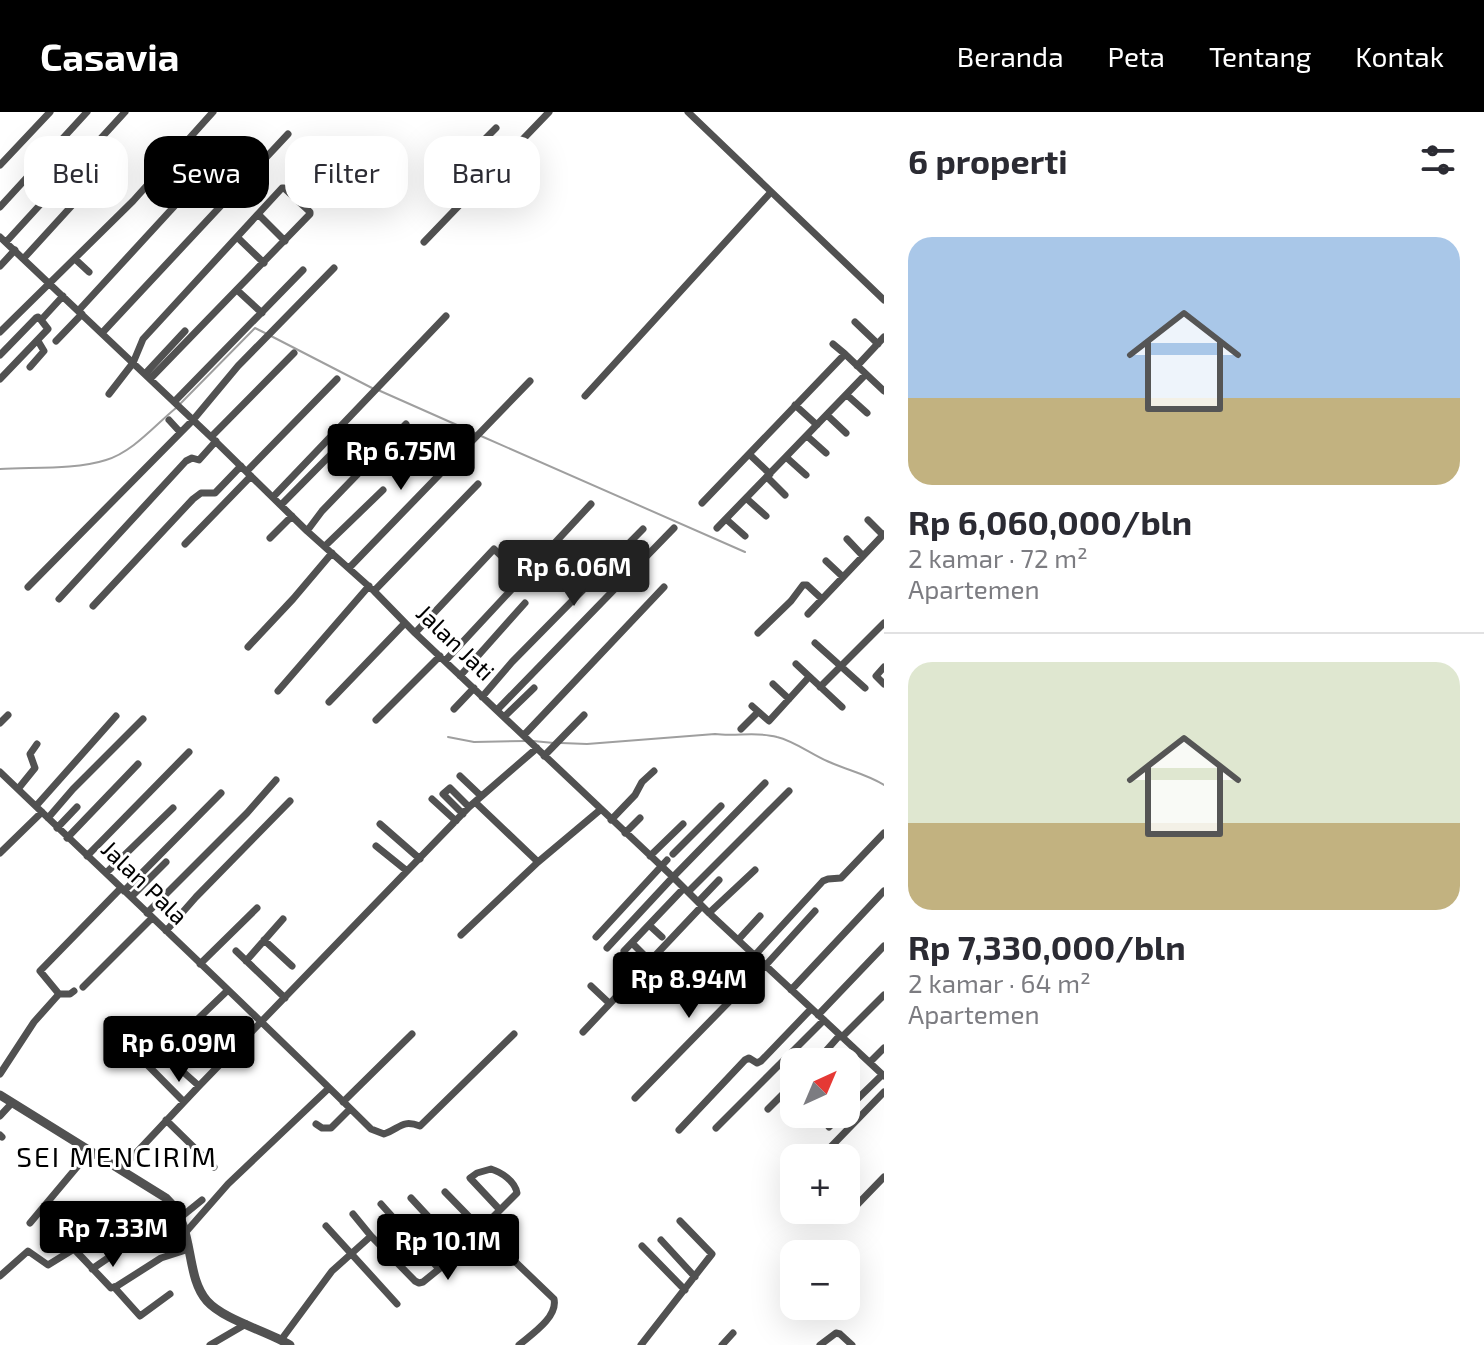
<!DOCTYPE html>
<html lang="id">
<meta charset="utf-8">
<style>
body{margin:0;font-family:"Exo 2",sans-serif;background:#f2f2f3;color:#2b2b33;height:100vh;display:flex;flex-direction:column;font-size:30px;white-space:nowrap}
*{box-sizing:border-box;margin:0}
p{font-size:26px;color:#7c7c81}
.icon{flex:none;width:44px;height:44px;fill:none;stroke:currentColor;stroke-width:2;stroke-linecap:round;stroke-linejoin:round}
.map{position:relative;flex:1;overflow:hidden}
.details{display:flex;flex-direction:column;background:#fff;width:600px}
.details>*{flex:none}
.hud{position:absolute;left:24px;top:24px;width:740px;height:72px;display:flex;gap:16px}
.needle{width:52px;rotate:44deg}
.tools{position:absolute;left:780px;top:936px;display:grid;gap:16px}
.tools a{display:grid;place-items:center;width:80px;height:80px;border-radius:16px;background:#fff;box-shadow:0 8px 32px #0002;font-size:40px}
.price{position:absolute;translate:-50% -68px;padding:0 18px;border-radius:8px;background:#000;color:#fff;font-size:26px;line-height:52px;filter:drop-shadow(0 2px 4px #0008)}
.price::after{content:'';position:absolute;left:50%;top:48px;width:24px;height:18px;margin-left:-12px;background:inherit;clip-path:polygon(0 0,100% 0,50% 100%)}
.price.current{background:#222;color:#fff}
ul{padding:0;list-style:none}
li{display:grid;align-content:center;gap:16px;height:424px;padding:0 24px}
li+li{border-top:2px solid #e1e1e2}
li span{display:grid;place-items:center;height:248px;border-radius:24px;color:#555}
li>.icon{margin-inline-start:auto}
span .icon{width:144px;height:144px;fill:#fffc;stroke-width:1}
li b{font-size:34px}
h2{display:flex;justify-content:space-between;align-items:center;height:96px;padding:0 24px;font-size:34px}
.tag{padding:0 28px;border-radius:24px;background:#fff;box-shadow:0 8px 32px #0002;font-size:28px;line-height:72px}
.tag.current{background:#000;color:#fff}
header{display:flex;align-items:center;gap:48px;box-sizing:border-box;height:112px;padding:0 40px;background:#000;color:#fff}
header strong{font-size:38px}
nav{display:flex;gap:44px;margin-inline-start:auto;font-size:28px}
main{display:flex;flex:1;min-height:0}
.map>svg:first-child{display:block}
</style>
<header>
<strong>Casavia</strong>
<nav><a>Beranda</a><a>Peta</a><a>Tentang</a><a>Kontak</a></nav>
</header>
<main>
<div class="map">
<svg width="884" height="1233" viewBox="0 0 884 1233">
<rect width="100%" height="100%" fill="#fff"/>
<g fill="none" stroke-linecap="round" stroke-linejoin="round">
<path stroke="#9f9f9f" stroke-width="2" d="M 271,224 L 372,276
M 378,278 L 475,321
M 181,291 L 255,216 L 265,221
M 481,324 L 745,440
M 0,357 C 33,355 75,358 106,348 C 133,340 155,313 176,296
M 448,625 L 474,630 L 526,629
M 533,629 L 554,631
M 561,631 L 587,632 L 715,622 C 735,625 757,619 777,625 C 794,629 811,642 827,649 C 846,658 867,662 884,673"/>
<path stroke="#515151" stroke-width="7" d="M 688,0 L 884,188
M 0,53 L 50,0
M 490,62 L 471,41 L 496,16
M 450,63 L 471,41
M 0,95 L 87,0
M 258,102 L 285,129
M 0,125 L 211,325 L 307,419 L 374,479 L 415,521 L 673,765 L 709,801 L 884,964
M 237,125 L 264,151
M 6,130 L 125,0
M 424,130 L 549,0
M 24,146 L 77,88
M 75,147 L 89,160
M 0,154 L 15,138
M 237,178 L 262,201
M 79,198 L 204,62
M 855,210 L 878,232
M 0,220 L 133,89 L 213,0
M 102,221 L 288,22
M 56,229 L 82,202
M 833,232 L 845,242
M 0,243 L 36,206 L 38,205 L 41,208
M 857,254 L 884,225
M 30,255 L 44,239 L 38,229
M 145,262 L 185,219
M 866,262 L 884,279
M 0,267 L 48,217 L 41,208 L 63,184
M 109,282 L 133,251 L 143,227 L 282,76 L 284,76 L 310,100 L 310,102 L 150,267
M 847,283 L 867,301
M 585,284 L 771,80
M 174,290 L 303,158
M 795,293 L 817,313
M 827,303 L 846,321
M 169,308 L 180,320
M 807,324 L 826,341
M 211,325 L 294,241
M 749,342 L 770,362
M 786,345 L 806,363
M 247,359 L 337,267
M 767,365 L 785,383
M 273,385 L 446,204
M 746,386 L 766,404
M 702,391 L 845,242 L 866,262 L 717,416
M 281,393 L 357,316
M 726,407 L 745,424
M 868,408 L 883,423
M 307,419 L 322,399 L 406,312
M 270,426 L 292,404
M 847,427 L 863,444
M 185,432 L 251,364
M 325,434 L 383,378
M 826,449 L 843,465
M 349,456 L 530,269
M 28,475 L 193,308 L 238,254 L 334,156
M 374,479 L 478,372
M 59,487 L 186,349 L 192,346 L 199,348 L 216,329
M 93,494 L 193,387 L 201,381 L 215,381 L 241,354
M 808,502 L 884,422
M 415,521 L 494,437 L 523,465
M 758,521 L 791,489 L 803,473 L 807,473 L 822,487
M 815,531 L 865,576
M 248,535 L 293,487 L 332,441
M 445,549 L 591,392
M 796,552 L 842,595
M 884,555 L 876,564 L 884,572
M 460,564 L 525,491
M 773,572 L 789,587
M 820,575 L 884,511
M 278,579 L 369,474
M 482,585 L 512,550 L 643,417
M 329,590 L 405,511
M 752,594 L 769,609 L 809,565
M 454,597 L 474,576
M 497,598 L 674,416
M 504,605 L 534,576
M 376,608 L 440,544
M 0,611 L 8,603
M 741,617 L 758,600
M 524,623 L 664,475
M 544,644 L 584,603
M 0,660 C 124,779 249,896 371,1017 L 384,1022 C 400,1017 401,1007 420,1014 L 514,922
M 460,664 L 481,684
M 18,677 L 35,656 L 30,642 L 37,632
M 432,687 L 456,709
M 475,690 L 538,750
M 36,694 L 116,604
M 463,702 L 443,682 L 450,676 L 469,695
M 48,706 L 73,677 L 143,607
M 611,708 L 635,683 L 642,670 L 654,659
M 380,712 L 420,747
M 57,716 L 77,695
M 625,721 L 640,706
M 67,726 L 138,652
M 376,734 L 407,759
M 0,741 L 42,700
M 673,742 L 721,694
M 87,744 L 189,640
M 650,744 L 683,712
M 106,761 L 173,696
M 124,779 L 221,681
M 688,780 L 789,679
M 131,785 L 166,750
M 698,790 L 719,768
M 147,801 L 247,701 L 276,668
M 709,801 L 755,758
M 649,813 L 662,825
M 166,819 L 196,785 L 290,689
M 461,823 L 538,750 L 600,698
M 596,825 L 667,748
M 264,828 L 292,854
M 738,828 L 760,804
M 632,831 L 644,843
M 607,836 L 673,765 L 765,671
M 236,839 L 285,886
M 624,839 L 684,776
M 755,843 L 823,769 L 828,767 L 841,766 L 884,721
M 246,849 L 283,807
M 200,852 L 257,796
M 765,854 L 815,799
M 591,874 L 609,891
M 83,875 L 152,806
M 791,878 L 884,779
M 59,882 L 40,859 L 121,776
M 59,882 L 70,882 L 74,879
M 818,903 L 884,834
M 201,904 L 235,938
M 111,916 L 184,990
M 583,920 L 702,794
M 842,925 L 884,883
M 162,941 L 199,974
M 206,945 L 217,955
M 816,950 L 840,923
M 870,950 L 884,936
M 149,954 L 228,878
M 0,962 L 34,910 L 59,882
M 635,986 L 765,853
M 343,990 L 412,922
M 768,997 L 794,971
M 846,998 L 882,963
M 0,1004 L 12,991
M 166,1008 L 214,1055
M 316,1012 L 322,1016 L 331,1016 L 350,997
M 829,1015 L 842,1002
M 716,1016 L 824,908
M 679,1018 L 745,948 L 749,946 L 757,951 L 761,949 L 811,897
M 0,1023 L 2,1025
M 820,1046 L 884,980
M 121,1057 L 199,974 L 469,695 L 537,636
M 445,1080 L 481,1117 L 460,1139
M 411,1086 L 460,1139 L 439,1157
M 500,1098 L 517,1081 C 515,1069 501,1060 491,1057 L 477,1061 L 470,1066 L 500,1098 L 481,1117 L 554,1187 C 558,1205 532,1222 519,1233
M 852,1098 L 884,1065
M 353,1102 L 371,1124 L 415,1169 L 419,1171 L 423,1170 L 439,1157 L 381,1092
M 181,1105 L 202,1088
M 30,1111 L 77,1055 L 88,1038
M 106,1113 L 74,1137 L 111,1176 L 117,1174 L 161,1146 L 189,1137
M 326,1114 L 397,1192
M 185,1121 L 228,1072 L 329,976
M 661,1128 L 695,1165
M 642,1134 L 685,1178
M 92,1157 L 143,1122
M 0,1164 L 28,1139 L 48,1153 L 74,1137
M 114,1175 L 140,1204 L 170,1182
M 281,1228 L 332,1159 L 371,1124
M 210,1233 L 246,1212
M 641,1233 L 712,1142 L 680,1109
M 722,1233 L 733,1221
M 820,1233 L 836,1221 L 840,1222 L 852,1233"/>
<path stroke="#515151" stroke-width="9" d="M 0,983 L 166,1086 C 196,1114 184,1163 207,1189 C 224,1208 267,1219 290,1233"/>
</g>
<g text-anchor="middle" stroke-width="6" stroke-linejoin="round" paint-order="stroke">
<g font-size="24" fill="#000" stroke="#fff">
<text transform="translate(455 531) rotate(44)" y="8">Jalan Jati</text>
<text transform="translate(144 771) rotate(44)" y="8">Jalan Pala</text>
</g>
<g font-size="28" letter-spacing="2" fill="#000" stroke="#fff">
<text x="117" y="1055">SEI MENCIRIM</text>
</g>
</g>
</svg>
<div class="tools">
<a><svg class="needle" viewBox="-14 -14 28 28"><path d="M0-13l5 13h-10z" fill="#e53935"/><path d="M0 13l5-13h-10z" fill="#7c7c81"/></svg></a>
<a>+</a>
<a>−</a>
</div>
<b class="price" style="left:401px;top:380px">Rp 6.75M</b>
<b class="price current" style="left:574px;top:496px">Rp 6.06M</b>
<b class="price" style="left:689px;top:908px">Rp 8.94M</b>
<b class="price" style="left:179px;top:972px">Rp 6.09M</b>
<b class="price" style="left:113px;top:1157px">Rp 7.33M</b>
<b class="price" style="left:448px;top:1170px">Rp 10.1M</b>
<div class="hud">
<a class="tag">Beli</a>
<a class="tag current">Sewa</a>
<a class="tag">Filter</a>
<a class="tag">Baru</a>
</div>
</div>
<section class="details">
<h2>6 properti<svg class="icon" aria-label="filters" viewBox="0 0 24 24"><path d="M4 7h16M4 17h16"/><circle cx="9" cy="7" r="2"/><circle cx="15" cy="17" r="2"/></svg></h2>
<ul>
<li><span style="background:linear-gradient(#a9c7e8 65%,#c2b280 0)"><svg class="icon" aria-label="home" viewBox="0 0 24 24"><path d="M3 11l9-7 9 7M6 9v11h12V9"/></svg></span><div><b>Rp 6,060,000/bln</b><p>2 kamar · 72 m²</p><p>Apartemen</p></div></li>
<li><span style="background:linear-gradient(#dfe7d0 65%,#c2b280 0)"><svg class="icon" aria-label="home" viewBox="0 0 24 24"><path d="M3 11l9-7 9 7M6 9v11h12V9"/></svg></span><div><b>Rp 7,330,000/bln</b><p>2 kamar · 64 m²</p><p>Apartemen</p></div></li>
</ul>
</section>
</main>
